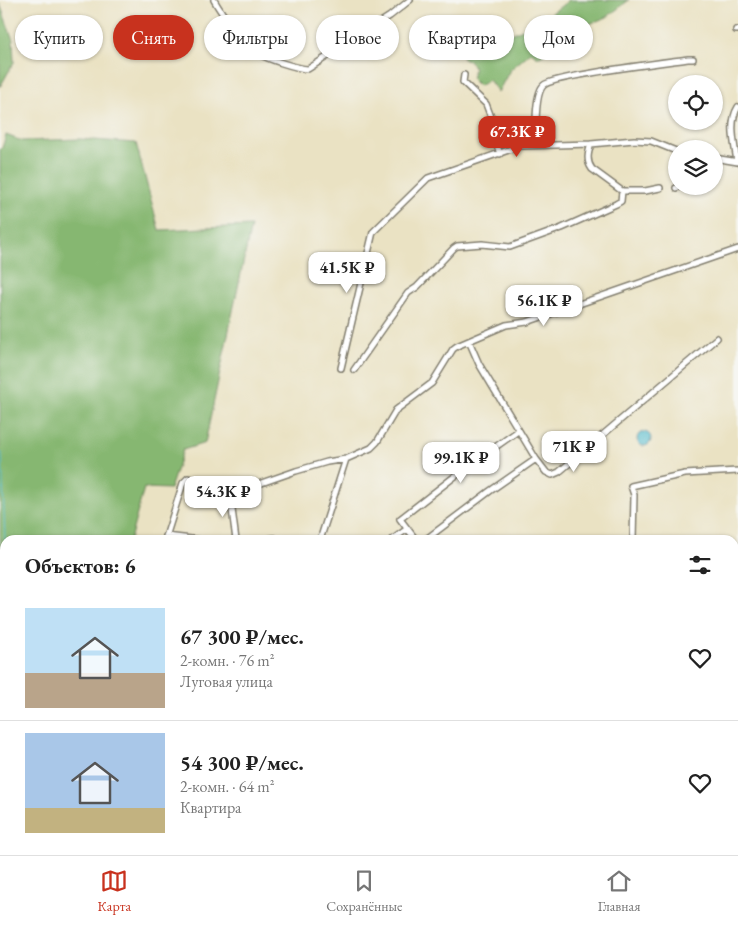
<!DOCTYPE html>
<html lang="ru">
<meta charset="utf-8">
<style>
body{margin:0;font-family:"EB Garamond",serif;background:#f2f2f2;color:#222;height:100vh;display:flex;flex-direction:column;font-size:19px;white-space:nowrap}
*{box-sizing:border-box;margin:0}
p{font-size:16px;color:#767676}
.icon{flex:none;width:28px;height:28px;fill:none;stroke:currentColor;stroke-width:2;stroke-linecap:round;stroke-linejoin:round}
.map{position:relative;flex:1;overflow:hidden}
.drawer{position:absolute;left:0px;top:535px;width:739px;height:320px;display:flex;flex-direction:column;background:#fff;border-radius:15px 15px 0 0;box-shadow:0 1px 4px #0004}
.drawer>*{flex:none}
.top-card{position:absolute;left:15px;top:15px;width:709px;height:45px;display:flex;gap:10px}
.tools{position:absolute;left:668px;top:75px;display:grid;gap:10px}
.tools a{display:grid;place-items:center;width:55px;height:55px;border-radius:50%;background:#fff;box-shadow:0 1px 4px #0004;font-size:25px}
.price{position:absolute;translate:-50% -42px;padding:0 11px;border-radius:10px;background:#fff;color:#222;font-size:16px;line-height:32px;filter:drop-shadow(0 1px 2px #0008)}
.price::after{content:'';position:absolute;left:50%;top:30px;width:15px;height:11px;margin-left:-8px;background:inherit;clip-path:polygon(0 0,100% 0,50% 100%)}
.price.on{background:#c8321e;color:#fff}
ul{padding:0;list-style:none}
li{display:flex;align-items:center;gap:15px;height:125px;padding:0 25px}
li+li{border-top:1px solid #e0e0e0}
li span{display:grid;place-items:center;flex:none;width:140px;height:100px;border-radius:0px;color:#555}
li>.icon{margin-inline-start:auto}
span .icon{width:60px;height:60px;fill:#fffc;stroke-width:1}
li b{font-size:21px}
h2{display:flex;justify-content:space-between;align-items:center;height:60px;padding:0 25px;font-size:21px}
.chip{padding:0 18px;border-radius:22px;background:#fff;box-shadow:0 1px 4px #0004;font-size:18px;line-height:45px}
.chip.on{background:#c8321e;color:#fff}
.menu{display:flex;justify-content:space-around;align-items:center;height:70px;border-top:1px solid #e0e0e0;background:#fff;font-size:14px;color:#767676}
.menu a{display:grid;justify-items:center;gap:2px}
.menu .on{color:#c8321e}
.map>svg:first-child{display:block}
</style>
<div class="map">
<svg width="738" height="855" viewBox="0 0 738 855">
<rect width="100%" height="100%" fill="#f6f6f2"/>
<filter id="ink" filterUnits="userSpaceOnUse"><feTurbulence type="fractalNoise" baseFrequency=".02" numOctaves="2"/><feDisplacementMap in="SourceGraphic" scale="10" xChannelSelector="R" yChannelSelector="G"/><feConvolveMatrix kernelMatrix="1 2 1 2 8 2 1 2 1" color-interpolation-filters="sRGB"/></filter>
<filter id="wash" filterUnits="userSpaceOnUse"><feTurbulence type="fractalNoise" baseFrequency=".0096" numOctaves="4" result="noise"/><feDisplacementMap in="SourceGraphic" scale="20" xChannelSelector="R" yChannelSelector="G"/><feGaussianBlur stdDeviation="1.12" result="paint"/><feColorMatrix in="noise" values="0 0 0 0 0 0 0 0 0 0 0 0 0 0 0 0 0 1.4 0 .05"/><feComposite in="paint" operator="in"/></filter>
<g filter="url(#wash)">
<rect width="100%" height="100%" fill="#eae2c3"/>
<path fill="#86b771" stroke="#516a46" d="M 569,0 L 629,0 L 607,17 L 556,37 L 547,44 L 546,53 L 538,57 L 531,52 L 510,70 L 498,92 L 489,80 L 479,86 L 471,78 L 474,68 L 470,61 L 463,59 L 455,42 L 469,38 L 493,42 L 543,20 Z
M 0,4 L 13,40 L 14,62 L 0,87 Z
M 6,135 L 22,141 L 80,139 L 136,143 L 159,230 L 251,226 L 205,443 L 183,450 L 170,489 L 144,488 L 130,540 L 5,540 L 5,850 L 474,850 L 474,855 L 0,855 L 0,149 L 2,148 Z"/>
<path fill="#4fb9cb" stroke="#366a74" d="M637 439a7 7 0 1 1 14 0a7 7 0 1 1-14 0Z"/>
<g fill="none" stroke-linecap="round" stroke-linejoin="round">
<path stroke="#4fb9cb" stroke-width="1" d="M 0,452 L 2,453 L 5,540
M 0,562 L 5,557 L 5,546
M 476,855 L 476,850"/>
</g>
</g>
<g filter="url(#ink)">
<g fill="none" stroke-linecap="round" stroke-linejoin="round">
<defs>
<path id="street" d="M 214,0 C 223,16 242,41 256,52 C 263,58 299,69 308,69 L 390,16 L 410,0
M 736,30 L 738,30
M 464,75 L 463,82 L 486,104 L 497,133 L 493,134 L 500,154
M 591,144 C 588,153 586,161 592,169 L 622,191 L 645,191 L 660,188
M 536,145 C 536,132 534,93 544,85 C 553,76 667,62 688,59 L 693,59
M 714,158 L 738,162
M 737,162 C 735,145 728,123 738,107
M 676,188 L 682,186
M 469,341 L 479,364 L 536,459 L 546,472 L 552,475 L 559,472 L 717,338
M 341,368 L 373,232 L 428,178 L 520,146 L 591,144 L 634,140 L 651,141 L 676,151
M 354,370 L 408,293 L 417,287 L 454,248 L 457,246 L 482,244 L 510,247 L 562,228 L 616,204 L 621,201 L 622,191
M 230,494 L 236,540
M 166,536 L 200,540
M 165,540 L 183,483 L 188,478 L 230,494 L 296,471 L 327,462 L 346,459 L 371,448 L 377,442 L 396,410 L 432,383 L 453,349 L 457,346 L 506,325 L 527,322 L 738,249
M 263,540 L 274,538
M 320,540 L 346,459
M 392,540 L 407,529
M 416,540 L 400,519 L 463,470 L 518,431
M 425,540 L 490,491 L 536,459
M 633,540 L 634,495 L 631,486 L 685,474 L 738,471
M 734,603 L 738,601
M 734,663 L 738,664
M 529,850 L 529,855
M 589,850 L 589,855
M 688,850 L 689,855
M 207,855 L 207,850"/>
</defs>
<use href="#street" stroke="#837f70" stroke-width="8"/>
<use href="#street" stroke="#fff" stroke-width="5"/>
</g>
</g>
</svg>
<div class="tools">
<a><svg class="icon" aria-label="locate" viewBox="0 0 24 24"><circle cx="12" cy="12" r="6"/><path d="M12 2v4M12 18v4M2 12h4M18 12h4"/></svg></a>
<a><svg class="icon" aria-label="layers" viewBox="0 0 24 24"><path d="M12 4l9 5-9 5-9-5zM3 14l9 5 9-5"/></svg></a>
</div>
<b class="price on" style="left:517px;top:158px">67.3K ₽</b>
<b class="price" style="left:347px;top:294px">41.5K ₽</b>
<b class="price" style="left:544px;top:327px">56.1K ₽</b>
<b class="price" style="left:574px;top:473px">71K ₽</b>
<b class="price" style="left:461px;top:484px">99.1K ₽</b>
<b class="price" style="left:223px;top:518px">54.3K ₽</b>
<div class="top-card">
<a class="chip">Купить</a>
<a class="chip on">Снять</a>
<a class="chip">Фильтры</a>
<a class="chip">Новое</a>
<a class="chip">Квартира</a>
<a class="chip">Дом</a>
</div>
<section class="drawer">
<h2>Объектов: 6<svg class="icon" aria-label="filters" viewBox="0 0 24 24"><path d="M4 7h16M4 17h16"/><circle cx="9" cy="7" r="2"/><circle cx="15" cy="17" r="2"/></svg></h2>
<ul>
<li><span style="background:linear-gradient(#bfe0f5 65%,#b9a48a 0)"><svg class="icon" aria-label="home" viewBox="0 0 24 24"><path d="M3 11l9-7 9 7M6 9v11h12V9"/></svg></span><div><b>67 300 ₽/мес.</b><p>2-комн. · 76 m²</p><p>Луговая улица</p></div><svg class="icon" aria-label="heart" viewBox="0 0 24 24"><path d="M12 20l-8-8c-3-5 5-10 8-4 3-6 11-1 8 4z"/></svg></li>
<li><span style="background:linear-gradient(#a9c7e8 75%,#c2b280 0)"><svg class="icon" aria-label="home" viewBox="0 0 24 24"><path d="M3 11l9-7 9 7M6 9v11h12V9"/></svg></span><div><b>54 300 ₽/мес.</b><p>2-комн. · 64 m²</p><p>Квартира</p></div><svg class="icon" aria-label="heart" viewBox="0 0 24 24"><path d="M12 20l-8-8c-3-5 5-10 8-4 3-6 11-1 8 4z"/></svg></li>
</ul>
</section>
</div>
<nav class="menu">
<a class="on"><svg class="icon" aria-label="map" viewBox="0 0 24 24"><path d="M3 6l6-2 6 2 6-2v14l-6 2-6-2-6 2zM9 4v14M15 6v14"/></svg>Карта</a>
<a><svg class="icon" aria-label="saved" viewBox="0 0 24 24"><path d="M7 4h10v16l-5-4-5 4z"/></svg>Сохранённые</a>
<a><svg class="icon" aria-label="home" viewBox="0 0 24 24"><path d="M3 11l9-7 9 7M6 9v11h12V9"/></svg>Главная</a>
</nav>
